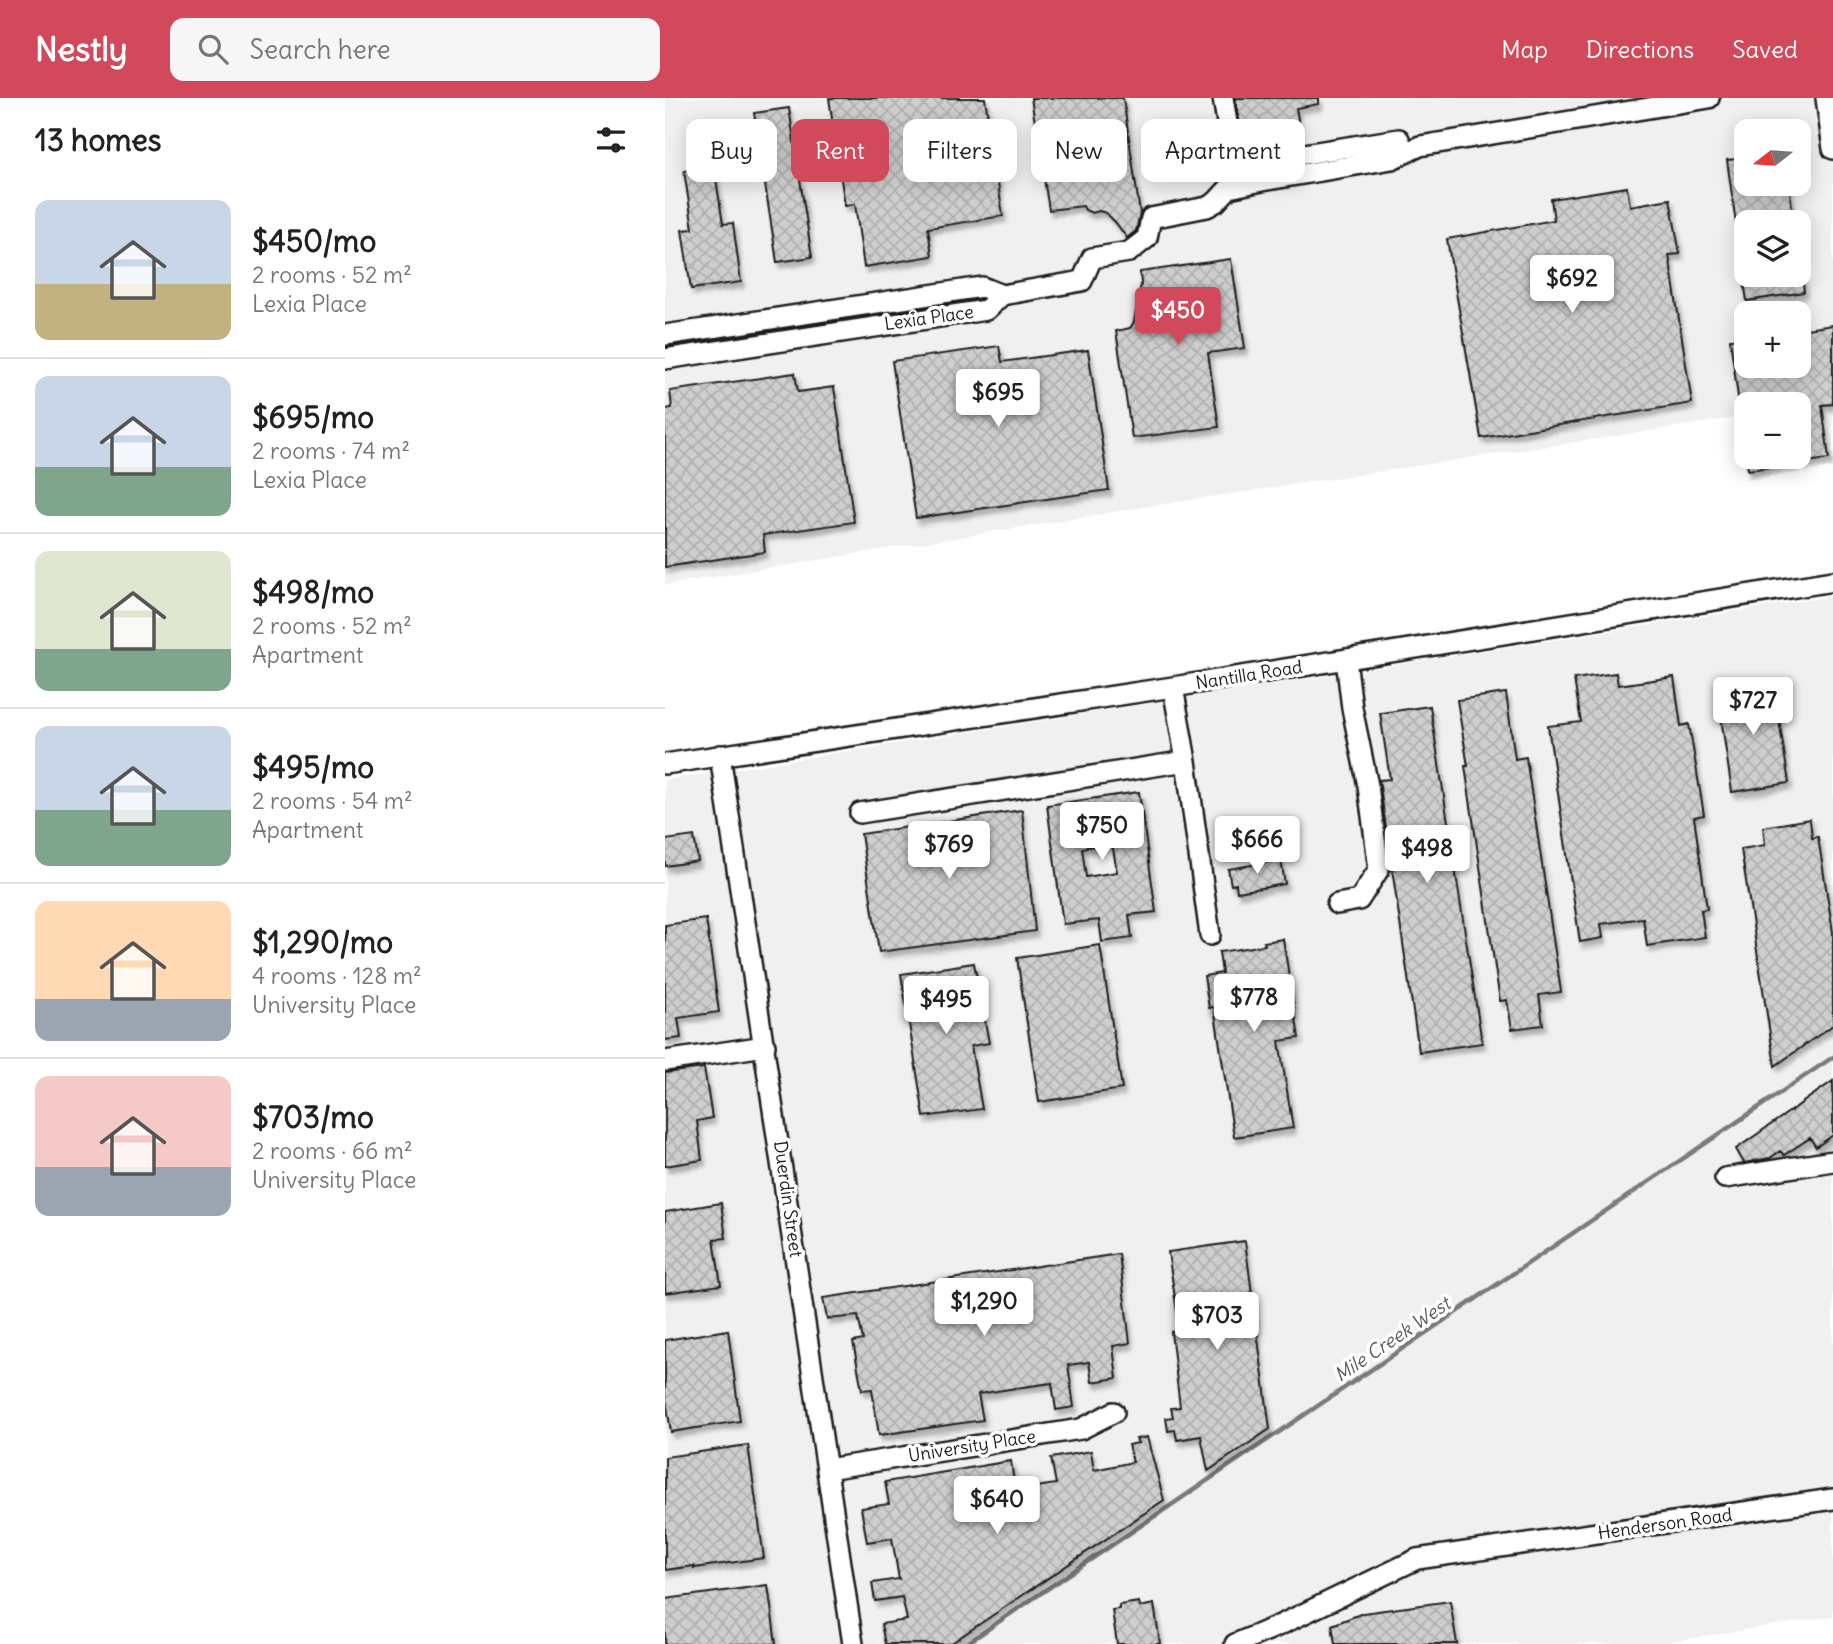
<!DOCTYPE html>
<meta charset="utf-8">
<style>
body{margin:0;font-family:Delius,sans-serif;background:#f6f6f6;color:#222;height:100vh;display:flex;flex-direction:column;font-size:26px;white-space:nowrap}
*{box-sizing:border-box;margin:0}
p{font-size:23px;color:#767676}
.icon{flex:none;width:38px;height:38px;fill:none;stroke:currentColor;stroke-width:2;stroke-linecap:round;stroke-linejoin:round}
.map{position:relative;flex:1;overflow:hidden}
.drawer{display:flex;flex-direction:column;background:#fff;width:665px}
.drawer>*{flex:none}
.banner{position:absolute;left:21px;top:21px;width:665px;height:63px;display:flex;gap:14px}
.needle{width:46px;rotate:253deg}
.controls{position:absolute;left:1069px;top:21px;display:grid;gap:14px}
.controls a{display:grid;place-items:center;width:77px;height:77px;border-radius:14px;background:#fff;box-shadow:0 4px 18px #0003;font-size:35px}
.price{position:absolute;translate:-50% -60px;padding:0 16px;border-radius:7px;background:#fff;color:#222;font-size:23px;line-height:46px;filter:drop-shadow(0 2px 4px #0008)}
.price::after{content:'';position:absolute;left:50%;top:42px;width:21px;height:16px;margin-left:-10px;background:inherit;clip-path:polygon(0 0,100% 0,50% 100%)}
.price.current{background:#d1495b;color:#fff}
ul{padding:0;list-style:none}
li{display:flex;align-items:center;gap:21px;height:175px;padding:0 35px}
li+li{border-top:2px solid #e0e0e0}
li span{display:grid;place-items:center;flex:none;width:196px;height:140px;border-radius:14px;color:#555}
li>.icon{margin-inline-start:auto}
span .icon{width:84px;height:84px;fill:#fffc;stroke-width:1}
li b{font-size:30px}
h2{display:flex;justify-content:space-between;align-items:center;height:84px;padding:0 35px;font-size:30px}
.chip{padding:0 24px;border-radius:14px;background:#fff;box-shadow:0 4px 18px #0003;font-size:24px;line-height:63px}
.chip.current{background:#d1495b;color:#fff}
header{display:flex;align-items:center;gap:42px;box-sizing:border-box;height:98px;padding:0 35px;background:#d1495b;color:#fff}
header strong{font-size:33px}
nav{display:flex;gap:38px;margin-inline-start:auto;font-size:24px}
.search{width:490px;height:63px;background:#f6f6f6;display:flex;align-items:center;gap:18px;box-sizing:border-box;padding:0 24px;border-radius:14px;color:#767676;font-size:26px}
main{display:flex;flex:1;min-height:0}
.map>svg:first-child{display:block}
</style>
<header>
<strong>Nestly</strong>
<div class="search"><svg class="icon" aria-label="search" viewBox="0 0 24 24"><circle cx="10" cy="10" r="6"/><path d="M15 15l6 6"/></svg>Search here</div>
<nav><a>Map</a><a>Directions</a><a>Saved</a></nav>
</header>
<main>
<section class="drawer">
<h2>13 homes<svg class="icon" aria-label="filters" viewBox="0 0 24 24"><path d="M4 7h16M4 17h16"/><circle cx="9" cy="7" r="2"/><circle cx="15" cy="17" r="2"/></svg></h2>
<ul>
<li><span style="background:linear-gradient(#c9d6e8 60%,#c2b280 0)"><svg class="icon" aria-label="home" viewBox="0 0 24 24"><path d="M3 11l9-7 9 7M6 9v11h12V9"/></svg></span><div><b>$450/mo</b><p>2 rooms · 52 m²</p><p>Lexia Place</p></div></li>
<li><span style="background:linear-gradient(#c9d6e8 65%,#7fa58c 0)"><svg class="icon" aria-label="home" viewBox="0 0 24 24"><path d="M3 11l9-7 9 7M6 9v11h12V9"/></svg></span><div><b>$695/mo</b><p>2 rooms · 74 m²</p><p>Lexia Place</p></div></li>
<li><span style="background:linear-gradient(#dfe7d0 70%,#7fa58c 0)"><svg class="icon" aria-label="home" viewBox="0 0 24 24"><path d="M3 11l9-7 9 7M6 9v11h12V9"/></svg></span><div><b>$498/mo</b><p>2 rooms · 52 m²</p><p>Apartment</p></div></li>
<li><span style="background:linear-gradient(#c9d6e8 60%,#7fa58c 0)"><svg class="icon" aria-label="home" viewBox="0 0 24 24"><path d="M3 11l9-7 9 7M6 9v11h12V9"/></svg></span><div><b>$495/mo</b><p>2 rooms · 54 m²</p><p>Apartment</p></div></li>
<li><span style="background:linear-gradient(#ffd9b3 70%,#9aa5b1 0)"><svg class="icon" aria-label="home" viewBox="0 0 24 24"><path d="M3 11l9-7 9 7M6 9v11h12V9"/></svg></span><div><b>$1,290/mo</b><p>4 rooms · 128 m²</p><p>University Place</p></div></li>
<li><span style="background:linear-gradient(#f6c9c9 65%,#9aa5b1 0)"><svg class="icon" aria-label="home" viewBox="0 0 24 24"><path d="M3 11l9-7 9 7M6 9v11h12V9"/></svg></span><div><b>$703/mo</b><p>2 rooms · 66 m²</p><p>University Place</p></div></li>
</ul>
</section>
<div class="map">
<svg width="1168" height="1546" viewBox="0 0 1168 1546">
<defs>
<pattern id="building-cross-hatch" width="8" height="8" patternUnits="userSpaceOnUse" patternTransform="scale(1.75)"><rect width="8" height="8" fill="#cecece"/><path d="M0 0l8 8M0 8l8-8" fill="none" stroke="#b0b0b0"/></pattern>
<filter id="shadow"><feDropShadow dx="3" dy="5.5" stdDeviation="2" flood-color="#0004"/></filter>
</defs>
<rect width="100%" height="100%" fill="#fff"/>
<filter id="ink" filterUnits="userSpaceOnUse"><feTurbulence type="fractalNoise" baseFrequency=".0143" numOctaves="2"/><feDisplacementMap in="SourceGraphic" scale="14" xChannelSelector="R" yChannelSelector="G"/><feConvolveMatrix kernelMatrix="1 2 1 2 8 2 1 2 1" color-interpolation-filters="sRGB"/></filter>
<g filter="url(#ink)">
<path fill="#f0f0f0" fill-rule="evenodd" d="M 0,0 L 1168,0 L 1168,369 L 1083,382 L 1071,320 L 479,409 L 0,487 ZM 1082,33 L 1134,33 L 1134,86 L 1082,86 ZM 1082,124 L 1134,124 L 1134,177 L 1082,177 ZM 1082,215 L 1134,215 L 1134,268 L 1082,268 ZM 1082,306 L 1134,306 L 1134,359 L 1082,359 Z
M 1168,498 L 1168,1518 L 989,1546 L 0,1546 L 0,682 Z"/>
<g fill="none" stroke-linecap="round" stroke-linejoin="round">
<path stroke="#7a7a7a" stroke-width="4.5" d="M 301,1546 L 1168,959"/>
</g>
<path fill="url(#building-cross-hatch)" stroke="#1c1c1c" stroke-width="2" fill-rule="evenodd" filter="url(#shadow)" d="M 164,0 L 320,0 L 338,118 L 263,130 L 267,158 L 199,169 L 190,106 L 180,108 Z
M 366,0 L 458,0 L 475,115 L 471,133 L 462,140 L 451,125 L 441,115 L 434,113 L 427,115 L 420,112 L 418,108 L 384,112 Z
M 570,0 L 654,0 L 654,6 L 631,10 L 635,33 L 578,43 Z
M 124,10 L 147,159 L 112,164 L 89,15 Z
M 1082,60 L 1082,86 L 1124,86 L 1129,124 L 1082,124 L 1082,153 L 1075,154 L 1062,62 Z
M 49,68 L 58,126 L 68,125 L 76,184 L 26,191 L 17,132 L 28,131 L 19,73 Z
M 962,89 L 965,108 L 1005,101 L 1015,156 L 1004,157 L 1027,305 L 816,340 L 782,141 L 889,122 L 886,101 Z
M 566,161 L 580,250 L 543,255 L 554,329 L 467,340 L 451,233 L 465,230 L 469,224 L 476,186 L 475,174 Z
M 1078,177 L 1137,177 L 1139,194 L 1082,203 Z
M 1168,227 L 1168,306 L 1157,307 L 1164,361 L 1134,365 L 1134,306 L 1074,306 L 1065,241 L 1082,239 L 1082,268 L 1134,268 L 1134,232 Z
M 334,248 L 337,264 L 423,252 L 444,392 L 251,420 L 227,263 Z
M 130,275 L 133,294 L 169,289 L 189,424 L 98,437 L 100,454 L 0,469 L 0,311 L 7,310 L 5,293 Z
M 1081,359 L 1129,359 L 1129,366 L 1083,372 Z
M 951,575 L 953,587 L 1009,579 L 1016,628 L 1024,626 L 1039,717 L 1029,719 L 1042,811 L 1036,812 L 1040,839 L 982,848 L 978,820 L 936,826 L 938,840 L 915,844 L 883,628 L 916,624 L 909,581 Z
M 1108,583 L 1124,685 L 1067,694 L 1052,592 Z
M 841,595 L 850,661 L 861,659 L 896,894 L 874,897 L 878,927 L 847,931 L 842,902 L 835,903 L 800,668 L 803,668 L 792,602 Z
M 765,608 L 817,945 L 754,954 L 714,682 L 725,681 L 715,615 Z
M 474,694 L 491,814 L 464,817 L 467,840 L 437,844 L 434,822 L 398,826 L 382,707 ZM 447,745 L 452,774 L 421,779 L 417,750 Z
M 357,712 L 370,833 L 214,854 L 196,736 Z
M 1145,721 L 1147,740 L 1153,739 L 1168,834 L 1168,927 L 1110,968 L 1076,751 L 1100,747 L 1098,729 Z
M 29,738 L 33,763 L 0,768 L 0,742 Z
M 616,762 L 620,786 L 572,794 L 571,786 L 566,787 L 563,771 Z
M 41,821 L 54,914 L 13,920 L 16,940 L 0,942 L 0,827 Z
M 618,841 L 634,940 L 614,943 L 628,1030 L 569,1039 L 549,909 L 544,910 L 539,878 L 557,875 L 554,854 L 600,847 L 599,844 Z
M 435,847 L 457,991 L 374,1004 L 352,860 Z
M 309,865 L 324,945 L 306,948 L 317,1011 L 259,1019 L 236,876 Z
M 39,970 L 47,1020 L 32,1023 L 37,1062 L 0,1068 L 0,975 Z
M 1168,983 L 1168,1037 L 1151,1049 L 1145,1040 L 1119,1057 L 1115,1053 L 1105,1060 L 1079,1065 L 1071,1051 Z
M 56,1105 L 61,1140 L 49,1141 L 56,1187 L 0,1195 L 0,1114 Z
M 580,1143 L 605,1331 L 543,1373 L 536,1338 L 512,1342 L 510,1332 L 503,1333 L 501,1320 L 508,1319 L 506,1310 L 515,1309 L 506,1234 L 515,1233 L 503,1154 Z
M 454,1156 L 465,1245 L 448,1248 L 452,1280 L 427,1284 L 424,1264 L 403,1267 L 409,1309 L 391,1312 L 387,1285 L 351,1290 L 313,1296 L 318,1322 L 214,1337 L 207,1291 L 197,1292 L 188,1244 L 198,1242 L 193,1218 L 162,1221 L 158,1200 Z
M 63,1232 L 75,1323 L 6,1334 L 0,1296 L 0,1242 Z
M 482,1339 L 499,1402 L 285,1546 L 220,1546 L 216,1526 L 242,1522 L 237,1499 L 210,1503 L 207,1485 L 234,1481 L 227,1440 L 202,1444 L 196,1410 L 224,1406 L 220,1384 L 346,1363 L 350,1392 L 391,1386 L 386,1360 L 426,1353 L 429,1372 L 468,1364 L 463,1347 L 473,1345 L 471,1341 Z
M 83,1347 L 99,1460 L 29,1470 L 29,1468 L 0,1472 L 0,1359 Z
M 103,1487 L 111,1546 L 0,1546 L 0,1501 Z
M 785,1503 L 792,1546 L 670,1546 L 667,1527 L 698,1515 Z
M 474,1504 L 475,1509 L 489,1506 L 495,1546 L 452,1546 L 447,1512 L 454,1511 L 454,1507 Z"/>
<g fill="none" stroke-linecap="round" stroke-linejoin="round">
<defs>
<path id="minor" d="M 558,0 L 569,67 L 734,41 L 740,55
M 1161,0 L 1168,51
M 0,237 L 317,189 L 337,197 L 417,183 L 427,160 L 464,154 L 482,140 L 486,120 L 542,109 L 551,104 L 564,90 L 597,83 L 727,61 L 755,48 L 1044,0
M 0,261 L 321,212 L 337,197
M 508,589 L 521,663 L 545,837
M 55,657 L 188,1546
M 0,666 L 508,589 L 1168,483
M 195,715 L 521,663
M 672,806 L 694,802 L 714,771 L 703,688 L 687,610 L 681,561
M 0,963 L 100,948
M 1060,1080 L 1168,1063
M 162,1371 L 416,1331 L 449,1314
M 570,1546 L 615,1527 L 752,1461 L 1168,1401"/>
</defs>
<use href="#minor" stroke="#1c1c1c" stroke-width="24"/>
<use href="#minor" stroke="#fff" stroke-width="19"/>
</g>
</g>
<g text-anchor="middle" stroke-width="7" stroke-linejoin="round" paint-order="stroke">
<g font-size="18" fill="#1c1c1c" stroke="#fff">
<text transform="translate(264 220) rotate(-8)" y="6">Lexia Place</text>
<text transform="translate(584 577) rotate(-9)" y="6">Nantilla Road</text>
<text transform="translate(123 1101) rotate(82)" y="6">Duerdin Street</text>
<text transform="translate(307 1348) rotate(-9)" y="6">University Place</text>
<text transform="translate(1000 1426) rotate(-8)" y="6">Henderson Road</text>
</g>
<g font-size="19" font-style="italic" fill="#5a5a5a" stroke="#fff">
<text transform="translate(727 1241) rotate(-34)" y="7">Mile Creek West</text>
</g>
</g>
</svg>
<div class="controls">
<a><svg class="needle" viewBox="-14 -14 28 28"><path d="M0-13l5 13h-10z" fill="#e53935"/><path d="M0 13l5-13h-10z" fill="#767676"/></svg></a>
<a><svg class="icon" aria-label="layers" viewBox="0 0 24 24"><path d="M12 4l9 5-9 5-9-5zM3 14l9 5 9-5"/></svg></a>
<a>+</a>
<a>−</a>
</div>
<b class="price" style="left:907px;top:217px">$692</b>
<b class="price current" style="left:513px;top:249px">$450</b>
<b class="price" style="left:333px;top:331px">$695</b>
<b class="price" style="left:1088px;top:639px">$727</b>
<b class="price" style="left:437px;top:764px">$750</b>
<b class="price" style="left:592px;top:778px">$666</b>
<b class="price" style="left:284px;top:783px">$769</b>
<b class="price" style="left:762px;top:787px">$498</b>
<b class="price" style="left:589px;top:936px">$778</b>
<b class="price" style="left:281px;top:938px">$495</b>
<b class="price" style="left:319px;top:1240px">$1,290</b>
<b class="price" style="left:552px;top:1254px">$703</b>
<b class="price" style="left:332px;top:1438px">$640</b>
<div class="banner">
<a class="chip">Buy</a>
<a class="chip current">Rent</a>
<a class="chip">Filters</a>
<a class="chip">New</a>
<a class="chip">Apartment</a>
</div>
</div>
</main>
